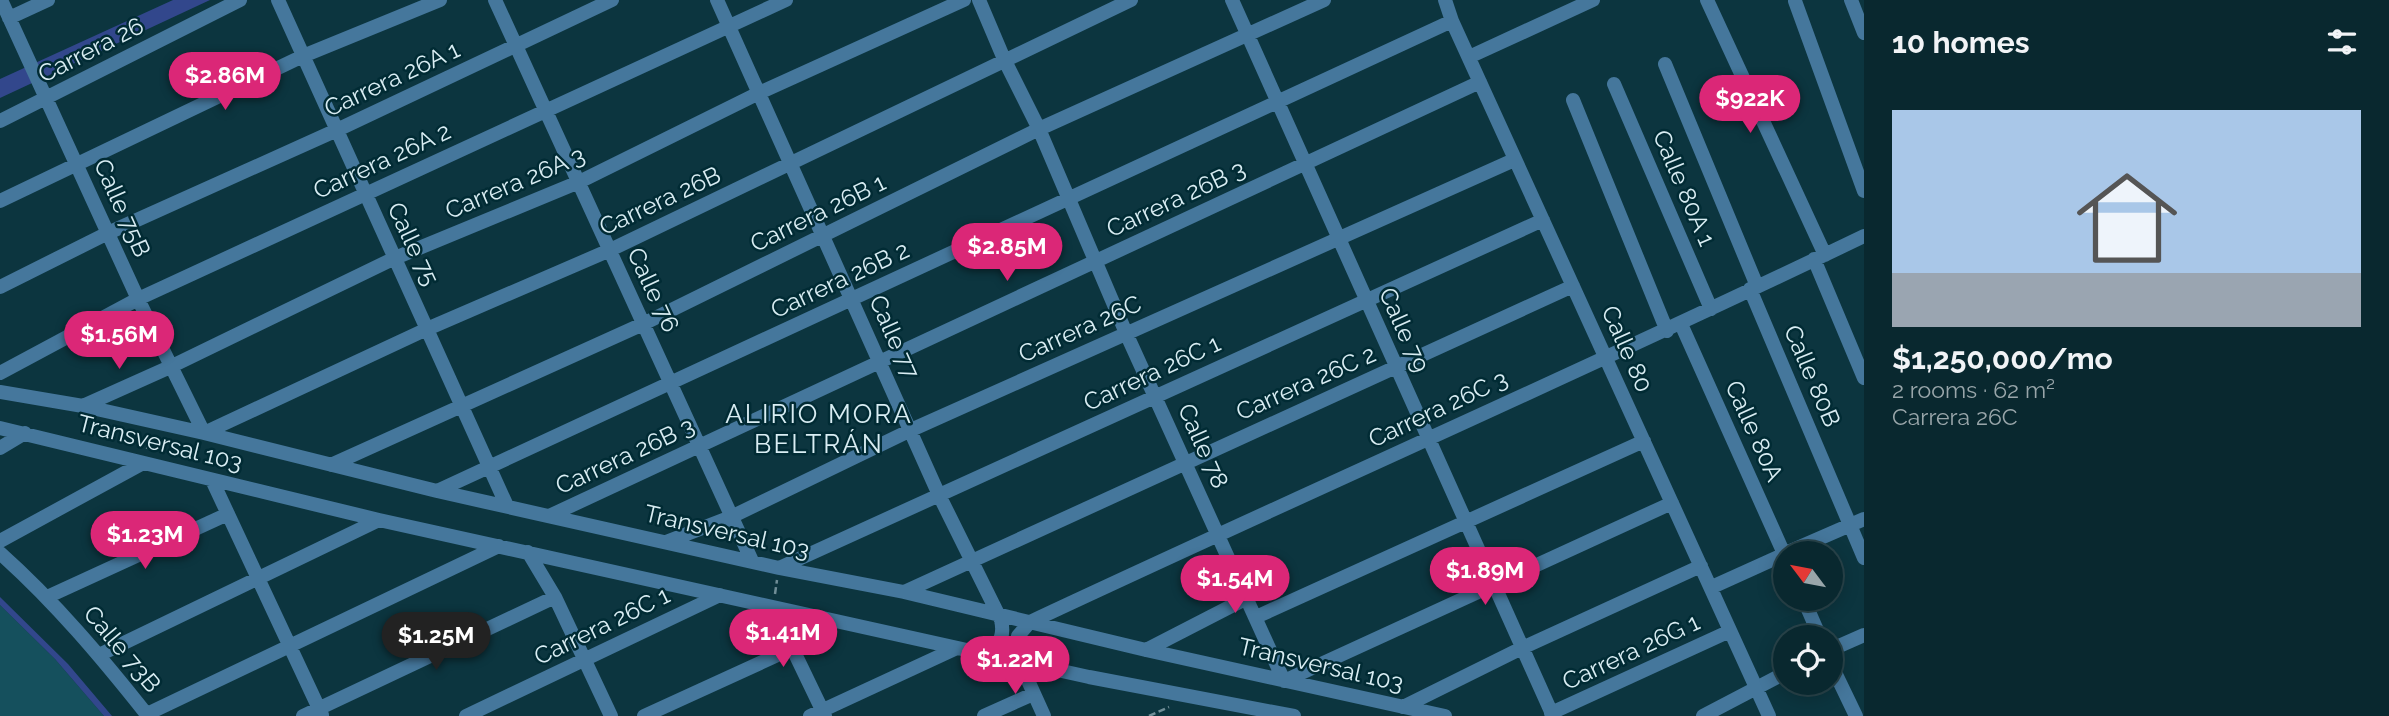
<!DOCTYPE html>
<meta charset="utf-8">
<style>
body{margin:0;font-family:Raleway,sans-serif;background:#123037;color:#f1f3f6;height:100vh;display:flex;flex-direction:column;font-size:26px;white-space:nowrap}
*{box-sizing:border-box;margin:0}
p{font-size:23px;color:#99a6aa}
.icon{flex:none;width:38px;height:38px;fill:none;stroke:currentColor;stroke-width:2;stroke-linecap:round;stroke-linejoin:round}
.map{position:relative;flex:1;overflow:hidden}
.details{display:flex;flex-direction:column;background:#09282f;width:525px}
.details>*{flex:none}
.needle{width:46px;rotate:302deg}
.buttons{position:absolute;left:1773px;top:541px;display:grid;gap:14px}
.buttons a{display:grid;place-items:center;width:70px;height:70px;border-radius:50%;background:#09282f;box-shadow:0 4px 18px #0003,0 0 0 2px #29444b;font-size:35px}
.price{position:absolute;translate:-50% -60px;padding:0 16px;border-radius:24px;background:#db2777;color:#fff;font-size:23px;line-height:46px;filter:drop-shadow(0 2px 4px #0008)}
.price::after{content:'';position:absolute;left:50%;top:42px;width:21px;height:16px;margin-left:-10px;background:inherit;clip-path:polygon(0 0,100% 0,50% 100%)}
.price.active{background:#222;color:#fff}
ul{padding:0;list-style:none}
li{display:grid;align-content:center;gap:14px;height:371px;padding:0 28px}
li+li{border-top:2px solid #29444b}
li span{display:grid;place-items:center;height:217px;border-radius:0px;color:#555}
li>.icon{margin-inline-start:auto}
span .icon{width:126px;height:126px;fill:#fffc;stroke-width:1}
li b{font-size:30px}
h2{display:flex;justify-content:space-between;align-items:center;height:84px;padding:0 28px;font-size:30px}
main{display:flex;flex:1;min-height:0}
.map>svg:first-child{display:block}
</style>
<main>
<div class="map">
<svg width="1864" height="716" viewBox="0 0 1864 716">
<rect width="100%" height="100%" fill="#0c353f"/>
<path fill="#15505d" d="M 0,605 L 55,659 L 104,716 L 0,716 Z"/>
<path fill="#32478c" d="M 173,0 L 210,0 L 0,98 L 0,79 Z
M 0,597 L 68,664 L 112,716 L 104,716 L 55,659 L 0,605 Z"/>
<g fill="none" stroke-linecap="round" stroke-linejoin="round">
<path stroke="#708e97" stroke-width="2.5" stroke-dasharray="7 3.5" stroke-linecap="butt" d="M 147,449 L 150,435
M 775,594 L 777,580
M 1149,716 L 1169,707"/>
<path stroke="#45779c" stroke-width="14" d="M 1,0 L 138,299 L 204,433 L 427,329 L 610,250 L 1131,0
M 278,0 L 507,506
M 495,0 L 752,561
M 717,0 L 939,495 L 1001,620 C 1005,636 999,647 985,654
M 979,0 L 1004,59 L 1039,129 L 1126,333 L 1284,681 L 1672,503
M 1232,0 L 1553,716
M 1445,0 L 1452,21 L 1769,716
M 1707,0 L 1825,255
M 1851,0 L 1864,33
M 1795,1 L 1864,191
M 9,18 L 48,0
M 1469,57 L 1593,0
M 1665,64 L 1757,286
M 1614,84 L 1711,309
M 1573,100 L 1667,331
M 0,121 L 240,0
M 0,201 L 303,56 L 440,0
M 1814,259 L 1864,378
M 0,287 L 108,233 L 337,130 L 612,0
M 1750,289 L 1864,558
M 1681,324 L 1785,556
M 0,373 L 138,299 L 786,0
M 0,392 L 83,406 L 204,433 L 437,491 L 779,568 L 904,592 L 1146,650 L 1445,716
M 83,406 L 170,367 L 395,258 L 579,182 L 759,93 L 964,0
M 0,428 L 379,520 L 1089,677 L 1294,716
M 0,448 L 25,433
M 331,465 L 643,324 L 1039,129 L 1324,0
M 212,480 L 322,715
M 437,491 L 1452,21
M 549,516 L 1480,82
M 0,541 L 143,463
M 666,542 L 731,517 L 911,430 L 1514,160
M 528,552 L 555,597 L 611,716
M 0,553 C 55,602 102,658 148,716
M 1786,553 L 1864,519
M 779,568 L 1543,220
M 1712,587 L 1785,554
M 904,592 L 1573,286
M 47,597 L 228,514
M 1803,598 L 1820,637
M 773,608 L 825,716
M 1256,617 L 1644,441
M 1146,650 L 1247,598
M 1830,650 L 1864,635
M 99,655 L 379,520
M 1830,662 L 1856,716
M 1403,707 L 1522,648 L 1701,566
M 1551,713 L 1730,631
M 147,714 L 499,546
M 303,716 L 555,597
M 466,716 L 720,595
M 644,716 L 793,648
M 810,716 L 957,648
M 984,716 L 1033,694
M 1044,716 L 1016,654 L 1018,636 L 1030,622 C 1307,492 1588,369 1864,236
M 1703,716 L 1785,673"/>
</g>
<g text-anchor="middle" stroke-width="5" stroke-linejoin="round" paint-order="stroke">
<g font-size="24" fill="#d9edf3" stroke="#012b34">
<text transform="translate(91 50) rotate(-27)" y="8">Carrera 26</text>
<text transform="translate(392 79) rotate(-25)" y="8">Carrera 26A 1</text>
<text transform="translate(382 161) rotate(-25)" y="8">Carrera 26A 2</text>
<text transform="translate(515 183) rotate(-23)" y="8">Carrera 26A 3</text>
<text transform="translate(1684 188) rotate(67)" y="8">Calle 80A 1</text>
<text transform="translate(1176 199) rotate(-25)" y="8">Carrera 26B 3</text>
<text transform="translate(660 201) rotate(-25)" y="8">Carrera 26B</text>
<text transform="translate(122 208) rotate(66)" y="8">Calle 75B</text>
<text transform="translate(818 213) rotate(-26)" y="8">Carrera 26B 1</text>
<text transform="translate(413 244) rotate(65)" y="8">Calle 75</text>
<text transform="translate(840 280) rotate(-25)" y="8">Carrera 26B 2</text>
<text transform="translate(653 290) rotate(65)" y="8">Calle 76</text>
<text transform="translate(1080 329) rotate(-24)" y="8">Carrera 26C</text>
<text transform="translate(1404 330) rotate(66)" y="8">Calle 79</text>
<text transform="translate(894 337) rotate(66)" y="8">Calle 77</text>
<text transform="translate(1627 349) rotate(66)" y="8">Calle 80</text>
<text transform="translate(1152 373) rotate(-25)" y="8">Carrera 26C 1</text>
<text transform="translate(1812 376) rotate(67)" y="8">Calle 80B</text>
<text transform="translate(1306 383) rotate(-24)" y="8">Carrera 26C 2</text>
<text transform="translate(1438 409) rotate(-25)" y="8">Carrera 26C 3</text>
<text transform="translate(1754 431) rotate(66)" y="8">Calle 80A</text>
<text transform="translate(160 443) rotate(14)" y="8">Transversal 103</text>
<text transform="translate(1203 446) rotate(66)" y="8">Calle 78</text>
<text transform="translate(625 456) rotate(-25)" y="8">Carrera 26B 3</text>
<text transform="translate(727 532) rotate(13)" y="8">Transversal 103</text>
<text transform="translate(602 626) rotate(-26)" y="8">Carrera 26C 1</text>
<text transform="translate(122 649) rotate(50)" y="8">Calle 73B</text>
<text transform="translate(1631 652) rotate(-25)" y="8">Carrera 26G 1</text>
<text transform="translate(1321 665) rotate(13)" y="8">Transversal 103</text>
</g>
<g font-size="26" letter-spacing="2" fill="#d9edf3" stroke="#012b34">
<text x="819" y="423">ALIRIO MORA<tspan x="819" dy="30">BELTRÁN</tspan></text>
</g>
</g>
</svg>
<div class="buttons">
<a><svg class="needle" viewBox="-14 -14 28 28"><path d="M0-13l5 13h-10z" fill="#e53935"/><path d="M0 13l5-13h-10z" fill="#99a6aa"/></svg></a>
<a><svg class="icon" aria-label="locate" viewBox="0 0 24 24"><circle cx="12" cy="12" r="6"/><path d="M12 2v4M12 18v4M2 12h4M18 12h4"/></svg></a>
</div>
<b class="price" style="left:225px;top:112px">$2.86M</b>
<b class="price" style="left:1750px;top:135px">$922K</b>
<b class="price" style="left:1007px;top:283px">$2.85M</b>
<b class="price" style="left:119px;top:371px">$1.56M</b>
<b class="price" style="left:145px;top:571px">$1.23M</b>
<b class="price" style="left:1485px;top:607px">$1.89M</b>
<b class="price" style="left:1235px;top:615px">$1.54M</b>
<b class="price" style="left:783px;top:669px">$1.41M</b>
<b class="price active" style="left:436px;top:672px">$1.25M</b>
<b class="price" style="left:1015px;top:696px">$1.22M</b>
</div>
<section class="details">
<h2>10 homes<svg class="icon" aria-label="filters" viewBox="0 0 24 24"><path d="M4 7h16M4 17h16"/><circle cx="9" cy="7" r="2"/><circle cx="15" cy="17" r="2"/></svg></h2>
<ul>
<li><span style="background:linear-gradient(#a9c7e8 75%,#9aa5b1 0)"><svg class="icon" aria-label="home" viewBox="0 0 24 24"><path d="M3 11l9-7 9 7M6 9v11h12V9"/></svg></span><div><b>$1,250,000/mo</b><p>2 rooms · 62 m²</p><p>Carrera 26C</p></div></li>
</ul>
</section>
</main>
